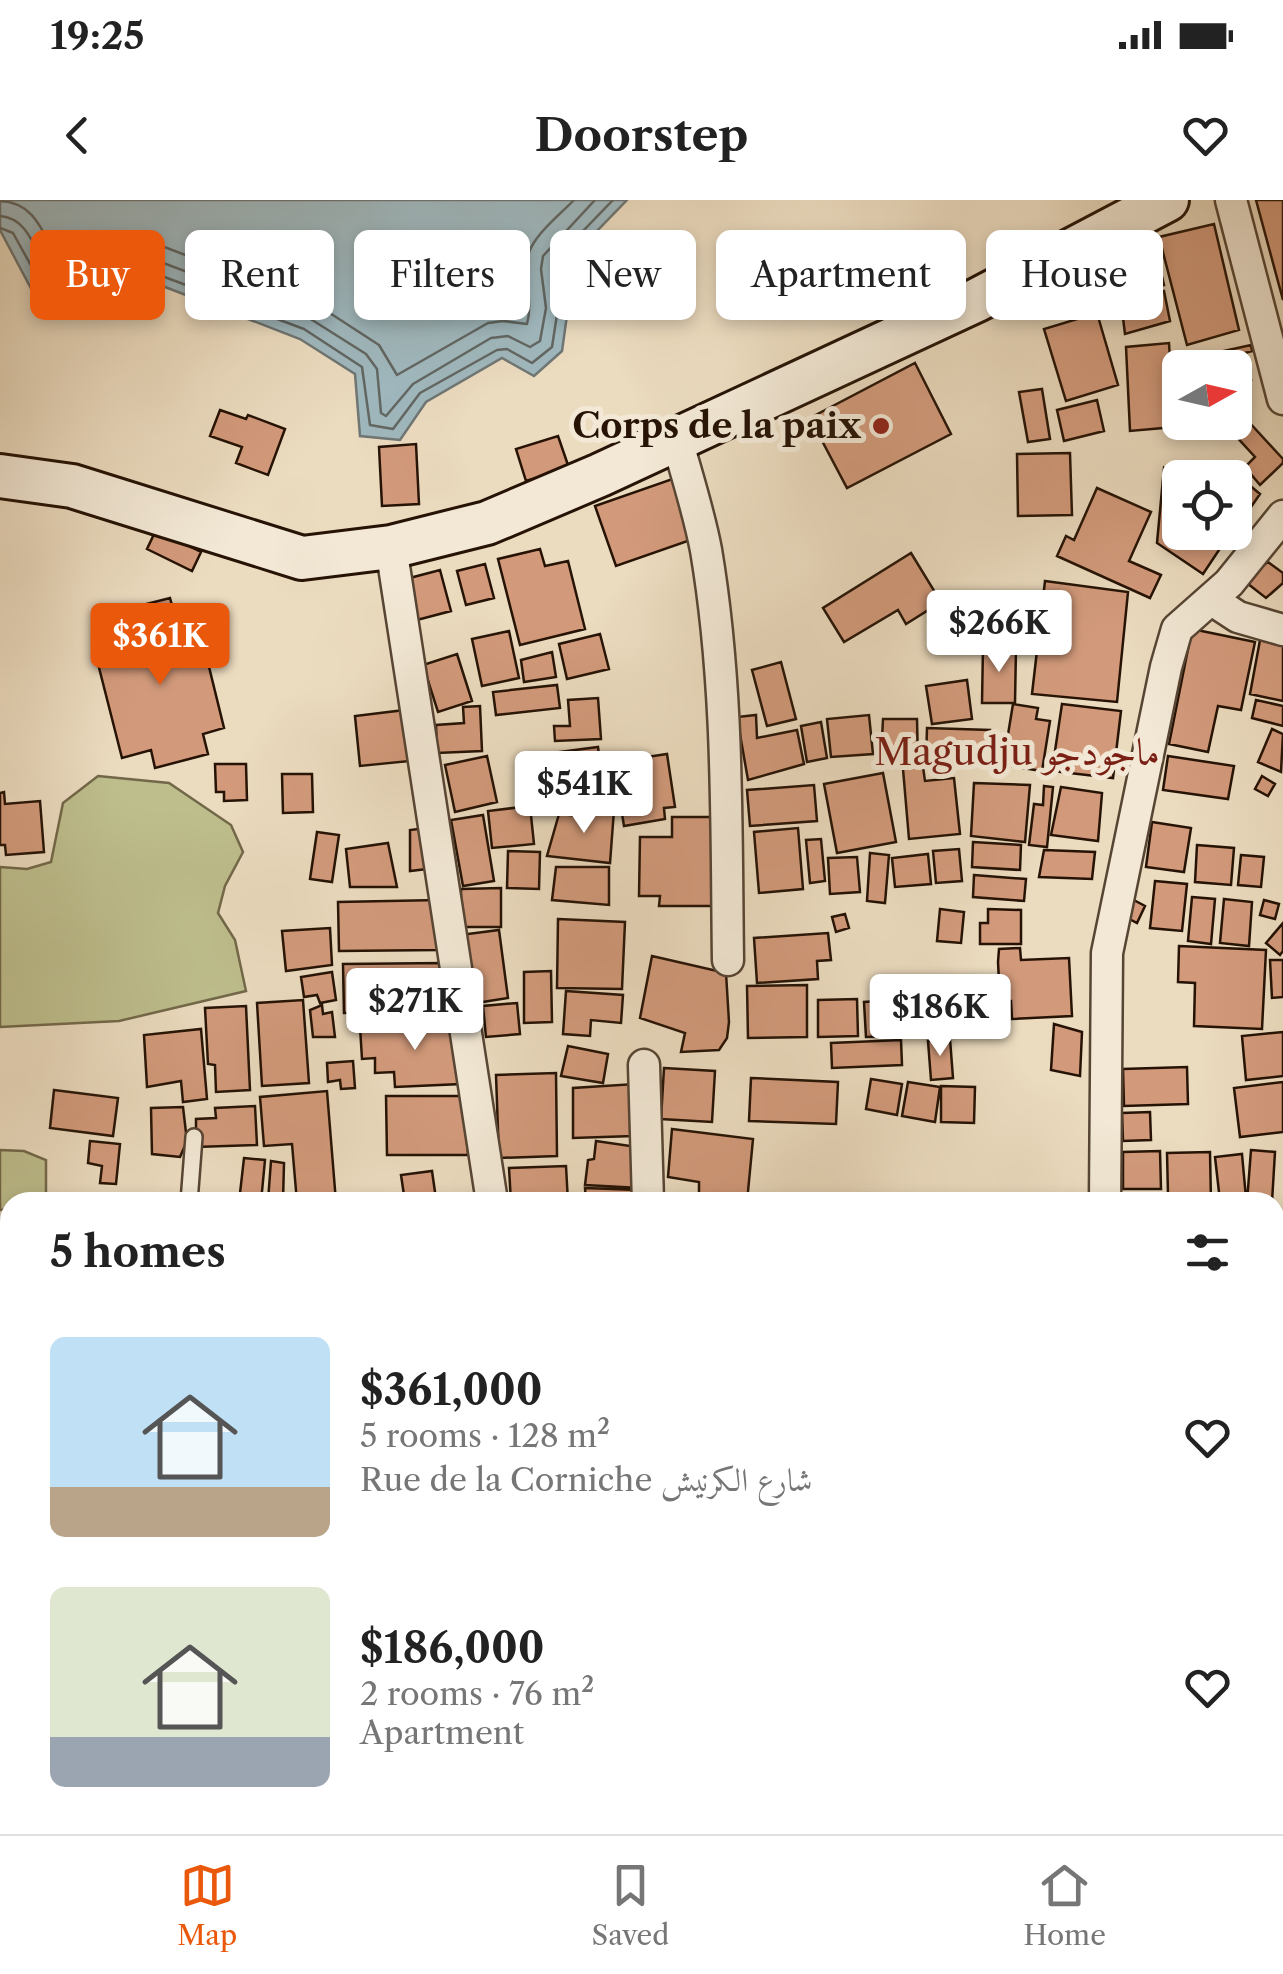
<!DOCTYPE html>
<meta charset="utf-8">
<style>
body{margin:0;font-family:"Libre Caslon Text",Amiri,serif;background:#f2f2f2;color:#222;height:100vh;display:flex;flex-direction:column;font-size:38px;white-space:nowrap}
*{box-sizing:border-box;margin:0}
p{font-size:32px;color:#767676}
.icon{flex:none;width:55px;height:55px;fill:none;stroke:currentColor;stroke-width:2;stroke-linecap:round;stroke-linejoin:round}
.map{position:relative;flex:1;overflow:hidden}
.panel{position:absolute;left:0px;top:992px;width:1285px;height:642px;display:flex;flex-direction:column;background:#fff;border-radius:30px 30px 0 0;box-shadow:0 5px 15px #0003}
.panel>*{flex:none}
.top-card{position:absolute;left:30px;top:30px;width:1225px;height:90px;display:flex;gap:20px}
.needle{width:65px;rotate:82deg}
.buttons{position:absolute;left:1162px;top:150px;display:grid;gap:20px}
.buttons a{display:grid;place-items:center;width:90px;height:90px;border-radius:15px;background:#fff;box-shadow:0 5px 15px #0003;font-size:50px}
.price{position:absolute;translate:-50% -85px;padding:0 22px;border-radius:10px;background:#fff;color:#222;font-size:32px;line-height:65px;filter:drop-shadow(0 2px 5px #0008)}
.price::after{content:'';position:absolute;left:50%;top:60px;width:30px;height:22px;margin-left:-15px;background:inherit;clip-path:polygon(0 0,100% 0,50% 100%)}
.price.current{background:#ea580c;color:#fff}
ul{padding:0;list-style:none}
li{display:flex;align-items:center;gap:30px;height:250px;padding:0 50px}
li span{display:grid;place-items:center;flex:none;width:280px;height:200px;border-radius:15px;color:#555}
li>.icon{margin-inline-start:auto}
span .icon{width:120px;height:120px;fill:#fffc;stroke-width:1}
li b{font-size:42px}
h2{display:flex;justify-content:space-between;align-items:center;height:120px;padding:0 50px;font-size:42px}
.chip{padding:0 35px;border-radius:15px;background:#fff;box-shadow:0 5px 15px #0003;font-size:35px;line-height:90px}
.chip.current{background:#ea580c;color:#fff}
.status{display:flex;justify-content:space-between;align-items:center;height:70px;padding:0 50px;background:#fff;direction:ltr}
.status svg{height:28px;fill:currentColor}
header{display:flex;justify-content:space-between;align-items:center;height:130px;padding:0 50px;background:#fff;font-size:45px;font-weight:700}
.tabs{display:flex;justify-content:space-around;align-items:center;height:140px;border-top:2px solid #e0e0e0;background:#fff;font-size:28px;color:#767676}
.tabs a{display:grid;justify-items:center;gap:5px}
.tabs .current{color:#ea580c}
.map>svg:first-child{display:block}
</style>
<div class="status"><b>19:25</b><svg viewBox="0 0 49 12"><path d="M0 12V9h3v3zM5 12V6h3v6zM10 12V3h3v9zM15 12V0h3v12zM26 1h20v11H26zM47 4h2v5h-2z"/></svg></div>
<header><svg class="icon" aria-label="back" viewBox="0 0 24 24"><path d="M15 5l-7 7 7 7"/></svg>Doorstep<svg class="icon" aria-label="heart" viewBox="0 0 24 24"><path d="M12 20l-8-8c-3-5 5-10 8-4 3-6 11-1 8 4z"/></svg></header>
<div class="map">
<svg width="1283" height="1634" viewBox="0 0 1283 1634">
<rect width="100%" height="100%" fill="#ebdbbf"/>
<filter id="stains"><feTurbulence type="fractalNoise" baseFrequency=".002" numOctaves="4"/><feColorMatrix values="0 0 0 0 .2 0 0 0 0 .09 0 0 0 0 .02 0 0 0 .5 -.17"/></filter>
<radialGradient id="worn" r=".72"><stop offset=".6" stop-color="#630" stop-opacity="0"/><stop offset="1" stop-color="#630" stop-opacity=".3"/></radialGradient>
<path fill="#bebe8d" stroke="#726849" stroke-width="2.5" d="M 98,576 L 169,583 L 231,625 L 243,652 L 225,686 L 218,713 L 235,740 L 246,791 L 119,821 L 0,827 L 0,667 L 27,669 L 51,662 L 63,603 Z
M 0,950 L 24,951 L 46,960 L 46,997 L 30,1002 L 10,1002 L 10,1009 L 0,1010 Z"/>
<path fill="#9fb8be" stroke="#6f7674" stroke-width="2.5" d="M 0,0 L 627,0 L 563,66 L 568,108 L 562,151 L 534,176 L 502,158 L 426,202 L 400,240 L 360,236 L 355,174 L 300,139 L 134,75 L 84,111 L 35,96 L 0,30 Z"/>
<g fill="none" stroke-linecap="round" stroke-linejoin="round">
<path stroke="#626662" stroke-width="2.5" d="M 0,1 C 38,2 44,39 62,65 L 78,69 L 119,41 L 146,40 L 319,106 L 379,145 L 397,175 L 488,123 L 503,121 L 527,124 C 532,106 527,89 526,70 C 524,41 556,19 574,0
M 0,16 C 31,18 36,57 52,78 L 81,86 L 122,56 L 137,53 L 309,118 L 366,154 L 377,169 L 381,213 L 386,216 L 413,184 L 491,138 L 508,136 L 530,147 L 540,141 L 546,108 L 541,69 L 543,56 L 595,0
M 0,28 L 13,33 L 44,89 L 82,100 L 127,68 L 135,66 L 304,129 L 362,167 L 370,225 L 393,229 L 420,193 L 497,150 L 507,149 L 532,163 L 552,147 L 558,108 L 554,61 L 613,0"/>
</g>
<path fill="#d29a7b" stroke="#261305" stroke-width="2.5" d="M 1256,0 L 1283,0 L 1283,100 Z
M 1214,24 L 1239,130 L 1187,145 L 1159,37 Z
M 1156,51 L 1164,85 L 1119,95 L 1108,66 Z
M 1164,91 L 1170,121 L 1125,134 L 1121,102 Z
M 1097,113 L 1118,185 L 1066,201 L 1044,129 Z
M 1169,143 L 1174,227 L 1130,231 L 1126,147 Z
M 1251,145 L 1252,151 L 1245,153 L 1251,180 L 1235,184 L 1235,168 L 1185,168 L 1183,160 Z
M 915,163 L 951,234 L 847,288 L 810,218 Z
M 1042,189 L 1050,239 L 1028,242 L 1019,192 Z
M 1097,200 L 1104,231 L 1064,241 L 1057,210 Z
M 220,210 L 246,219 L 248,215 L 285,229 L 268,275 L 236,263 L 242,247 L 210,236 Z
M 1248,221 L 1283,259 L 1283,263 L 1260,285 L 1245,267 L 1255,257 L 1234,234 Z
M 558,236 L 569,268 L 526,281 L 516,249 Z
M 416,244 L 419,304 L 382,306 L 379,247 Z
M 1070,253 L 1072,315 L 1018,316 L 1017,254 Z
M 1164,268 L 1180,281 L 1180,332 L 1231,332 L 1203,374 L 1157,343 Z
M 1235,273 L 1260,294 L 1242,320 L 1235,315 L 1235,278 L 1232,278 Z
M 681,276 L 702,336 L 616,366 L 595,306 Z
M 1097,288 L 1151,312 L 1129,361 L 1161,375 L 1150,398 L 1057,356 L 1066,336 L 1074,340 Z
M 156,330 L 201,352 L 192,371 L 147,349 Z
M 540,349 L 545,366 L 568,361 L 585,429 L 520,445 L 498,359 Z
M 911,353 L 941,402 L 906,424 L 898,410 L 844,442 L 823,408 Z
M 1268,362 L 1283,373 L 1283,383 L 1266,398 L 1243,380 Z
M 485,364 L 494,398 L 466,405 L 457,371 Z
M 440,370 L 451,411 L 417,420 L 406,379 Z
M 1045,381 L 1128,392 L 1117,502 L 1032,494 Z
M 170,398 L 178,428 L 198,422 L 224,528 L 203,534 L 208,554 L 155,568 L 151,550 L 122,558 L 94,448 L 138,438 L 131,408 Z
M 1192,429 L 1255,442 L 1241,510 L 1218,506 L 1208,552 L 1169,544 Z
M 509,431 L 519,478 L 482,486 L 472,439 Z
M 600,434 L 609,469 L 567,479 L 559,444 Z
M 1260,440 L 1283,446 L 1283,501 L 1250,494 Z
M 983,446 L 1016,447 L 1015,503 L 982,503 Z
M 552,452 L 556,477 L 524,482 L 521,460 Z
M 457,454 L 472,501 L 438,512 L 423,465 Z
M 781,462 L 796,519 L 767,526 L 752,470 Z
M 967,480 L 972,519 L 932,524 L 926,486 Z
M 557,485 L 560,508 L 496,515 L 493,492 Z
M 598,498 L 601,539 L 555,541 L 554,526 L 570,526 L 568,500 Z
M 1256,500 L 1283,506 L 1283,526 L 1252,518 Z
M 1013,504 L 1038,508 L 1036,519 L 1050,521 L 1042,571 L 1003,565 Z
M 1062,504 L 1121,511 L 1113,578 L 1052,571 Z
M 480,506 L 482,551 L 437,553 L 436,525 L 464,523 L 463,507 Z
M 405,510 L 410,561 L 360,566 L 355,516 Z
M 756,515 L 757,538 L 797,530 L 804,564 L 748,580 L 737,517 Z
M 869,515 L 873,554 L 831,557 L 827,519 Z
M 883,519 L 917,519 L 918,562 L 881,559 Z
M 821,522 L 827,558 L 807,562 L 801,526 Z
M 927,528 L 990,530 L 989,563 L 926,561 Z
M 1272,529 L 1283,534 L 1281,572 L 1258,562 Z
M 598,547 L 604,598 L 537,608 L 529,556 Z
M 667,554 L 675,607 L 664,608 L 665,619 L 624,626 L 618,589 L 631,587 L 627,560 Z
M 487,556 L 497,602 L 455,612 L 445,565 Z
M 1168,556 L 1234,566 L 1228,599 L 1163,590 Z
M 215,564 L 246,564 L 247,600 L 224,601 L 224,592 L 216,592 Z
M 923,567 L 925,581 L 954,578 L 960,634 L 909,639 L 903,569 Z
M 883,573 L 896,642 L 837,653 L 824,584 Z
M 282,574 L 312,574 L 313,612 L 283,613 Z
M 1262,576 L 1275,584 L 1268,596 L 1255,589 Z
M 974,583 L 1030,585 L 1025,642 L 971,636 Z
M 814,585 L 817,621 L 750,626 L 747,590 Z
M 1044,586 L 1053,587 L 1047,647 L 1029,645 L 1034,604 L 1043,605 Z
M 1061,587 L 1102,593 L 1098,641 L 1051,635 Z
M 4,592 L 5,604 L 40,601 L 44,652 L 6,655 L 5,645 L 0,645 L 0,593 Z
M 530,606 L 534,644 L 492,648 L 488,611 Z
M 584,606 L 614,610 L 610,663 L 547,656 L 559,614 L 580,616 Z
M 483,615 L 494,681 L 463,686 L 451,620 Z
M 672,617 L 719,617 L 718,706 L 659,706 L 660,696 L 639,696 L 640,637 L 672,637 Z
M 1152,622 L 1191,628 L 1184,672 L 1146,667 Z
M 434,627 L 436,668 L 410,671 L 410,630 Z
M 798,628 L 803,689 L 759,693 L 754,632 Z
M 317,632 L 339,635 L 332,682 L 310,679 Z
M 821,639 L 825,681 L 810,683 L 806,640 Z
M 973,642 L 1021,645 L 1020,670 L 972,667 Z
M 388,643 L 397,687 L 350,687 L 346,649 Z
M 1197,645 L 1234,648 L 1231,685 L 1195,682 Z
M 959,649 L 962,681 L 936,683 L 933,651 Z
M 1044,650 L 1095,652 L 1092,679 L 1039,677 Z
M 508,651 L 540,652 L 539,689 L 507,688 Z
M 870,653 L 889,655 L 885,703 L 867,701 Z
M 928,654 L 931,684 L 895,687 L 892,658 Z
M 1241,655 L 1264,657 L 1261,687 L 1238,685 Z
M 857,657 L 860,692 L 830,694 L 828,658 Z
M 556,667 L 609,667 L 609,705 L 552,700 Z
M 974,675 L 1026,679 L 1024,701 L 973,697 Z
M 1155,681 L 1187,684 L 1182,731 L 1150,728 Z
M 501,688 L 501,727 L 461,727 L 461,689 Z
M 1192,697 L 1215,699 L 1211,744 L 1188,741 Z
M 1130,698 L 1145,706 L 1137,723 L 1122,715 Z
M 1224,699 L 1252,702 L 1249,746 L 1220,743 Z
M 439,700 L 439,750 L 339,751 L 338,702 Z
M 1264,700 L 1279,704 L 1275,719 L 1260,715 Z
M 940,709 L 964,712 L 961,743 L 937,741 Z
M 988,709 L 1021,710 L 1021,744 L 980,744 L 980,723 L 988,723 Z
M 845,714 L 849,728 L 836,732 L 832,717 Z
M 558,719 L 625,722 L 622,789 L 557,788 Z
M 1283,723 L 1283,751 L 1280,755 L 1266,743 Z
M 330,728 L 332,765 L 286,771 L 282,731 Z
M 499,730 L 508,798 L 470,804 L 460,735 Z
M 828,733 L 831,760 L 817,761 L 818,779 L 757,783 L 754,738 Z
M 1179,746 L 1266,750 L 1262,829 L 1194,826 L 1195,783 L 1178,782 Z
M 1020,748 L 1021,760 L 1069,758 L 1072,816 L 1012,819 L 1011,801 L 1000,801 L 998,762 L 999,749 Z
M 652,756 L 726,773 L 729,822 L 727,838 L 719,850 L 681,852 L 685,833 L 640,818 Z
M 1270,760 L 1283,760 L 1283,797 L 1272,798 Z
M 445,763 L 445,811 L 344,813 L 343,764 Z
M 551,771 L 552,822 L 524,823 L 524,772 Z
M 332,772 L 336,800 L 320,803 L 317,795 L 304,797 L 301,777 Z
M 807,785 L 807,837 L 748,838 L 747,786 Z
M 912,786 L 942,788 L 940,830 L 910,829 Z
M 566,791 L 623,795 L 621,823 L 591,820 L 590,836 L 563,834 Z
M 857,799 L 858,836 L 818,837 L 818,800 Z
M 303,800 L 309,883 L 262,886 L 257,803 Z
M 894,800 L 896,836 L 866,837 L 864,802 Z
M 517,803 L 520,834 L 486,837 L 483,806 Z
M 322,805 L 323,814 L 332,812 L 335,837 L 313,837 L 310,810 Z
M 246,806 L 250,890 L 216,892 L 215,865 L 208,864 L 205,808 Z
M 458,821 L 461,884 L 395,887 L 394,872 L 375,873 L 375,858 L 362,859 L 360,827 Z
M 1054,824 L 1082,832 L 1080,876 L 1051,870 Z
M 201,829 L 207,899 L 183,902 L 181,881 L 147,887 L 144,835 Z
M 1283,832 L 1283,876 L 1246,880 L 1242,836 Z
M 950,839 L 953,878 L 931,880 L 928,841 Z
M 901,840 L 902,865 L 832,868 L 831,843 Z
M 568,846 L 608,854 L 603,883 L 561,876 Z
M 353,861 L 355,888 L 341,889 L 340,880 L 328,882 L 327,863 Z
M 1187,867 L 1188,904 L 1124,906 L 1123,869 Z
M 664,868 L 715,871 L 712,922 L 661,919 Z
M 556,873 L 557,956 L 499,958 L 496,875 Z
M 751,878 L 838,882 L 836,924 L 749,921 Z
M 871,879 L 902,884 L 897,915 L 866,909 Z
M 908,882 L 940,887 L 935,922 L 902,916 Z
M 1283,882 L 1283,932 L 1240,937 L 1234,888 Z
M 635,884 L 633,936 L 573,938 L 573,888 Z
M 941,886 L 975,887 L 974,923 L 941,922 Z
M 54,890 L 118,898 L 113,936 L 50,928 Z
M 327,891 L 336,1002 L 297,1002 L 292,944 L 264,946 L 260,897 Z
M 386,896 L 468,896 L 468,955 L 387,955 Z
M 255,906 L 257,945 L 196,947 L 196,919 L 216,918 L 215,908 Z
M 183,907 L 187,941 L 180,957 L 152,954 L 151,908 Z
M 1150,912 L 1151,940 L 1123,941 L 1122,913 Z
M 672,929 L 753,939 L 747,1002 L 699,1002 L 699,982 L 668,977 Z
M 90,941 L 120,944 L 116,984 L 100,983 L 102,966 L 88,963 Z
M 596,941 L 644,948 L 640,988 L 585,985 L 588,960 L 594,959 Z
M 1251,950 L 1275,952 L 1272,1002 L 1247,1002 Z
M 1160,951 L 1161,989 L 1123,989 L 1123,952 Z
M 1210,952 L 1211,1002 L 1118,1002 L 1118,997 L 1168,995 L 1167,953 Z
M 1242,954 L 1246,998 L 1220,1001 L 1215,957 Z
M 244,958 L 265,960 L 261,1002 L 239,1002 Z
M 271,961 L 284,963 L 283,1001 L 268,1001 Z
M 566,966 L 568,1002 L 511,1002 L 509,968 Z
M 432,971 L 436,999 L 405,1002 L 401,975 Z
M 585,988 L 638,990 L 638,1002 L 586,1002 Z
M 178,996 L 178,1002 L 148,1002 L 148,998 Z
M 1283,1078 L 1283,1163 L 1275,1164 L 1275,1079 Z
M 1282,1172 L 1283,1210 L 1275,1211 L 1275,1173 Z
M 0,1195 L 7,1253 L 0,1254 Z
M 1283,1231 L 1283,1261 L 1275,1262 L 1275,1232 Z
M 10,1256 L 10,1276 L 0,1277 L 0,1258 Z
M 0,1287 L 10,1287 L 10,1321 L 1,1321 Z
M 0,1325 L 10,1326 L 10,1357 L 0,1357 Z
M 9,1367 L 10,1385 L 0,1385 L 0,1368 Z
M 0,1391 L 10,1392 L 10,1419 L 0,1419 Z
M 9,1445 L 10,1488 L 0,1490 L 0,1461 L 9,1460 Z
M 1283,1476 L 1283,1529 L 1280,1508 L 1275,1508 L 1275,1478 Z
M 1,1496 L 10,1496 L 10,1519 L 4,1519 Z
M 0,1526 L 10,1526 L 10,1551 L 0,1552 Z
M 0,1553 L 4,1553 L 7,1610 L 0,1611 Z"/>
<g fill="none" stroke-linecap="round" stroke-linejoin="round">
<defs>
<path id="service" d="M 189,1002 L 194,937
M 332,1625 L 332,1634"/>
<path id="minor" d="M 1231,0 L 1283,199
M 677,240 C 687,276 699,313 706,350 C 729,486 726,623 728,760
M 391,347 L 492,1002
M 1212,400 L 1238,417 L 1283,430
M 644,865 L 648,1002
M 1105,1002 L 1107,753 L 1166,467 L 1177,429 L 1229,383 L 1283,316
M 1275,1357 L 1283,1356
M 991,1634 L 991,1625
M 1125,1634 L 1125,1625"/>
<path id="tertiary" d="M 1275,1613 L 1283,1613
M 0,1626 L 166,1625"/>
<path id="secondary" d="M 0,276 L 72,286 L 302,358 L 391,347 L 487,323 L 600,275 L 977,100 L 1167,0"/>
</defs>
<use href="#service" stroke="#574534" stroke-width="20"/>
<use href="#minor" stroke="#574534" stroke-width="35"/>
<use href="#tertiary" stroke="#574534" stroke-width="42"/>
<use href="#secondary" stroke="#261305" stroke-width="48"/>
<use href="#service" stroke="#f2e8d5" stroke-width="15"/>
<use href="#minor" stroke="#f2e8d5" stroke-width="30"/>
<use href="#tertiary" stroke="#f2e8d5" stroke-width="38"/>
<use href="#secondary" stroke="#f2e8d5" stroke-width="42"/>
</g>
<circle fill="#8f2418" stroke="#f2e8d5" stroke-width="4" cx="881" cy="226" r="10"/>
<g text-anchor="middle" stroke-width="10" stroke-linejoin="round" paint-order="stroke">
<g font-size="35" font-weight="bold" fill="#261305" stroke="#f2e8d5" text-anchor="end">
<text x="861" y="238">Corps de la paix</text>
</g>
<g font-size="38" fill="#7a1f14" stroke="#f2e8d5">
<text x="1017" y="565">Magudju ماجودجو</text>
</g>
</g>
<rect width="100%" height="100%" filter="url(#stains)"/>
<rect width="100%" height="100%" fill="url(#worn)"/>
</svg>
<div class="buttons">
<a><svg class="needle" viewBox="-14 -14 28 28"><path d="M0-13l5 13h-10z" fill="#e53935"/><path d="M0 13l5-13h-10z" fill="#767676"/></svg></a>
<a><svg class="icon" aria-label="locate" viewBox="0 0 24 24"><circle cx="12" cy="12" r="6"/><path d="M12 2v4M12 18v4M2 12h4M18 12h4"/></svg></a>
</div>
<b class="price" style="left:999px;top:475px">$266K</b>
<b class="price current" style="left:160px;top:488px">$361K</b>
<b class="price" style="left:584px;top:636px">$541K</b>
<b class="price" style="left:415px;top:853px">$271K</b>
<b class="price" style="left:940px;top:859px">$186K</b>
<div class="top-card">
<a class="chip current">Buy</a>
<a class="chip">Rent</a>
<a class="chip">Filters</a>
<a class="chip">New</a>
<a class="chip">Apartment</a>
<a class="chip">House</a>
</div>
<section class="panel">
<h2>5 homes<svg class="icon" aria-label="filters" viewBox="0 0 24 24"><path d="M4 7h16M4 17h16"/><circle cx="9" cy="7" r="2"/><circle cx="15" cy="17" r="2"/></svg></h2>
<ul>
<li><span style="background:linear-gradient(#bfe0f5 75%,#b9a48a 0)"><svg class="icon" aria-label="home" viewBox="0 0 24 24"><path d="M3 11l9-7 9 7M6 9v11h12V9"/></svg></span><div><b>$361,000</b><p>5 rooms · 128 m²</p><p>Rue de la Corniche شارع الكرنيش</p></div><svg class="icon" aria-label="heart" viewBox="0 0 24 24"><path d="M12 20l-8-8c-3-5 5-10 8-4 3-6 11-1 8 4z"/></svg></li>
<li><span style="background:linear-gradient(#dfe7d0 75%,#9aa5b1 0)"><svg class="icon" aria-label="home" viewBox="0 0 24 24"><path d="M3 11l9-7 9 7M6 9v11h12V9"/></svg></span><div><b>$186,000</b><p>2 rooms · 76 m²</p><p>Apartment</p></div><svg class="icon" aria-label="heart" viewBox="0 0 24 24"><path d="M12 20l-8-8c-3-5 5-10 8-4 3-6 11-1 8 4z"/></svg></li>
</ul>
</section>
</div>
<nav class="tabs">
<a class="current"><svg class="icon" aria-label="map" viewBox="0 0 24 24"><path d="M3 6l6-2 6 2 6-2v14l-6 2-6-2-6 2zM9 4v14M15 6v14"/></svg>Map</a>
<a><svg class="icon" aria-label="saved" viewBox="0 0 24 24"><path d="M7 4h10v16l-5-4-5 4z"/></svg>Saved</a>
<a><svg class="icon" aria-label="home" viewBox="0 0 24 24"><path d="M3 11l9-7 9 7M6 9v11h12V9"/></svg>Home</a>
</nav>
